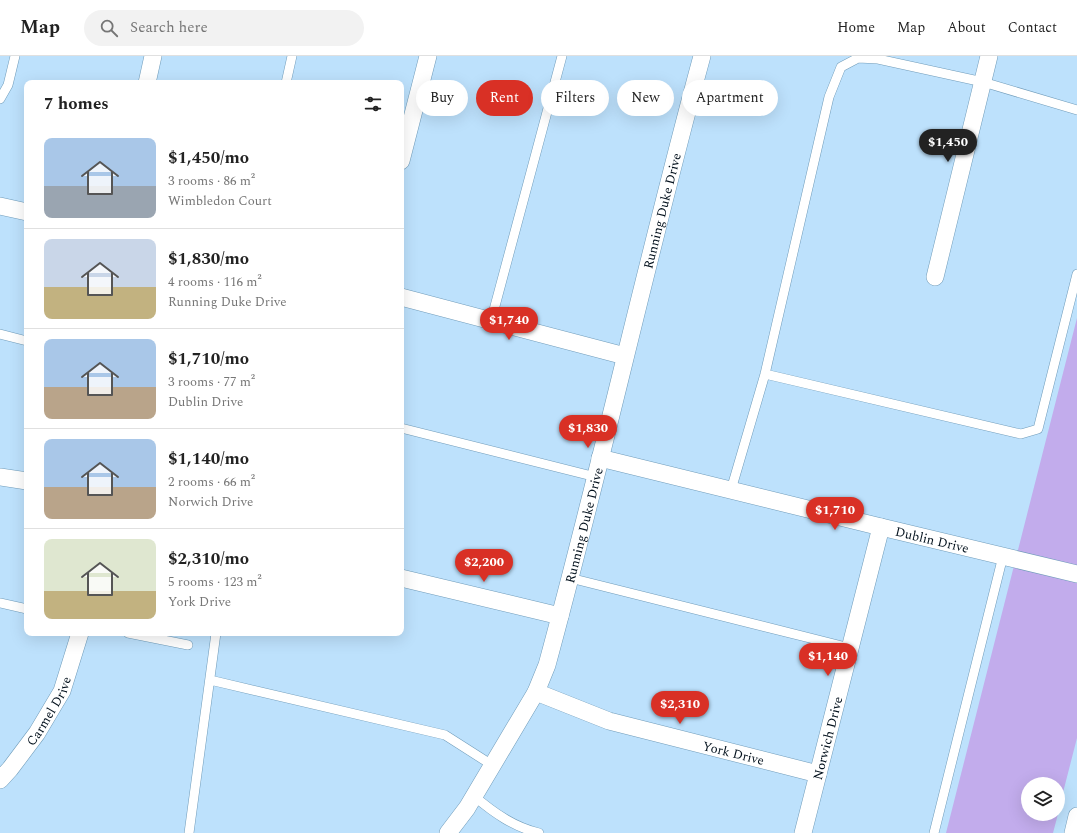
<!DOCTYPE html>
<meta charset="utf-8">
<style>
body{margin:0;font-family:Spectral,serif;background:#f2f2f2;color:#222;height:100vh;display:flex;flex-direction:column;font-size:15px;white-space:nowrap}
*{box-sizing:border-box;margin:0}
p{font-size:13px;color:#767676}
.icon{flex:none;width:22px;height:22px;fill:none;stroke:currentColor;stroke-width:2;stroke-linecap:round;stroke-linejoin:round}
.map{position:relative;flex:1;overflow:hidden}
.details{position:absolute;left:24px;top:24px;width:380px;height:556px;display:flex;flex-direction:column;background:#fff;border-radius:8px;box-shadow:0 4px 16px #0002}
.details>*{flex:none}
.banner{position:absolute;left:416px;top:24px;width:380px;height:36px;display:flex;gap:8px}
.buttons{position:absolute;left:1021px;top:721px;display:grid;gap:8px}
.buttons a{display:grid;place-items:center;width:44px;height:44px;border-radius:50%;background:#fff;box-shadow:0 4px 16px #0002;font-size:20px}
.price{position:absolute;translate:-50% -34px;padding:0 9px;border-radius:14px;background:#d93025;color:#fff;font-size:13px;line-height:26px;filter:drop-shadow(0 1px 2px #0008)}
.price::after{content:'';position:absolute;left:50%;top:24px;width:12px;height:9px;margin-left:-6px;background:inherit;clip-path:polygon(0 0,100% 0,50% 100%)}
.price.active{background:#222;color:#fff}
ul{padding:0;list-style:none}
li{display:flex;align-items:center;gap:12px;height:100px;padding:0 20px}
li+li{border-top:1px solid #e0e0e0}
li span{display:grid;place-items:center;flex:none;width:112px;height:80px;border-radius:8px;color:#555}
li>.icon{margin-inline-start:auto}
span .icon{width:48px;height:48px;fill:#fffc;stroke-width:1}
li b{font-size:17px}
h2{display:flex;justify-content:space-between;align-items:center;height:48px;padding:0 20px;font-size:17px}
.chip{padding:0 14px;border-radius:18px;background:#fff;box-shadow:0 4px 16px #0002;font-size:14px;line-height:36px}
.chip.active{background:#d93025;color:#fff}
header{display:flex;align-items:center;gap:24px;box-sizing:border-box;height:56px;padding:0 20px;background:#fff;border-bottom:1px solid #e0e0e0}
header strong{font-size:19px}
nav{display:flex;gap:22px;margin-inline-start:auto;font-size:14px}
.search{width:280px;height:36px;background:#f2f2f2;display:flex;align-items:center;gap:10px;box-sizing:border-box;padding:0 14px;border-radius:22px;color:#767676;font-size:15px}
.map>svg:first-child{display:block}
</style>
<header>
<strong>Map</strong>
<div class="search"><svg class="icon" aria-label="search" viewBox="0 0 24 24"><circle cx="10" cy="10" r="6"/><path d="M15 15l6 6"/></svg>Search here</div>
<nav><a>Home</a><a>Map</a><a>About</a><a>Contact</a></nav>
</header>
<div class="map">
<svg width="1077" height="777" viewBox="0 0 1077 777">
<rect width="100%" height="100%" fill="#bde1fc"/>
<path fill="#c2acec" d="M 1077,262 L 1077,682 L 1058,756 L 1058,728 L 1028,728 L 1028,758 L 1058,758 L 1053,777 L 946,777 Z"/>
<g fill="none" stroke-linecap="round" stroke-linejoin="round">
<defs>
<path id="service" d="M 286,27 L 292,0
M 0,43 L 8,29 L 15,0
M 491,265 L 562,0
M 0,278 L 27,285
M 765,318 L 1021,378 L 1038,373 L 1077,218
M 401,372 L 596,421
M 731,434 L 765,318 L 829,41 L 841,11 L 858,2 L 878,3 L 983,26 L 1077,54
M 570,522 L 850,592
M 0,547 L 27,553
M 128,577 L 188,589
M 210,624 L 445,679 L 492,709
M 474,740 C 494,757 514,771 539,777
M 189,777 L 216,577
M 934,777 L 1003,500"/>
<g id="minor">
<path d="M 147,27 L 153,0"/>
<path d="M 401,105 L 428,0"/>
<path d="M 0,150 L 27,156"/>
<path d="M 935,221 L 989,0"/>
<path d="M 401,241 L 625,300"/>
<path id="s1" d="M 600,402 L 881,471 L 1077,518"/>
<path d="M 0,421 L 27,425"/>
<path d="M 401,522 L 560,560"/>
<path id="s2" d="M 536,636 L 609,665 L 818,718"/>
<path id="s3" d="M 0,724 L 10,713 L 37,677 L 62,635 L 80,577"/>
<path id="s4" d="M 448,777 L 467,752 L 536,636 L 547,609 C 602,407 647,202 702,0"/>
<path id="s5" d="M 803,777 L 881,471"/>
<path d="M 1073,777 L 1077,760"/>
</g>
</defs>
<use href="#service" stroke="#709cba" stroke-width="10"/>
<use href="#minor" stroke="#709cba" stroke-width="18"/>
<use href="#service" stroke="#fff" stroke-width="9"/>
<use href="#minor" stroke="#fff" stroke-width="17"/>
</g>
<g text-anchor="middle" stroke-width="3" stroke-linejoin="round" paint-order="stroke">
<g font-size="13" fill="#02101c" stroke="#daecf9">
<text dy="5" stroke="none"><textPath href="#s4" startOffset="664">Running Duke Drive</textPath></text>
<text dy="5" stroke="none"><textPath href="#s4" startOffset="340">Running Duke Drive</textPath></text>
<text dy="5" stroke="none"><textPath href="#s1" startOffset="342">Dublin Drive</textPath></text>
<text dy="5" stroke="none"><textPath href="#s3" startOffset="85">Carmel Drive</textPath></text>
<text dy="5" stroke="none"><textPath href="#s5" startOffset="98">Norwich Drive</textPath></text>
<text dy="5" stroke="none"><textPath href="#s2" startOffset="207">York Drive</textPath></text>
</g>
</g>
</svg>
<div class="buttons">
<a><svg class="icon" aria-label="layers" viewBox="0 0 24 24"><path d="M12 4l9 5-9 5-9-5zM3 14l9 5 9-5"/></svg></a>
</div>
<b class="price active" style="left:948px;top:107px">$1,450</b>
<b class="price" style="left:509px;top:285px">$1,740</b>
<b class="price" style="left:588px;top:393px">$1,830</b>
<b class="price" style="left:835px;top:475px">$1,710</b>
<b class="price" style="left:484px;top:527px">$2,200</b>
<b class="price" style="left:828px;top:621px">$1,140</b>
<b class="price" style="left:680px;top:669px">$2,310</b>
<div class="banner">
<a class="chip">Buy</a>
<a class="chip active">Rent</a>
<a class="chip">Filters</a>
<a class="chip">New</a>
<a class="chip">Apartment</a>
</div>
<section class="details">
<h2>7 homes<svg class="icon" aria-label="filters" viewBox="0 0 24 24"><path d="M4 7h16M4 17h16"/><circle cx="9" cy="7" r="2"/><circle cx="15" cy="17" r="2"/></svg></h2>
<ul>
<li><span style="background:linear-gradient(#a9c7e8 60%,#9aa5b1 0)"><svg class="icon" aria-label="home" viewBox="0 0 24 24"><path d="M3 11l9-7 9 7M6 9v11h12V9"/></svg></span><div><b>$1,450/mo</b><p>3 rooms · 86 m²</p><p>Wimbledon Court</p></div></li>
<li><span style="background:linear-gradient(#c9d6e8 60%,#c2b280 0)"><svg class="icon" aria-label="home" viewBox="0 0 24 24"><path d="M3 11l9-7 9 7M6 9v11h12V9"/></svg></span><div><b>$1,830/mo</b><p>4 rooms · 116 m²</p><p>Running Duke Drive</p></div></li>
<li><span style="background:linear-gradient(#a9c7e8 60%,#b9a48a 0)"><svg class="icon" aria-label="home" viewBox="0 0 24 24"><path d="M3 11l9-7 9 7M6 9v11h12V9"/></svg></span><div><b>$1,710/mo</b><p>3 rooms · 77 m²</p><p>Dublin Drive</p></div></li>
<li><span style="background:linear-gradient(#a9c7e8 60%,#b9a48a 0)"><svg class="icon" aria-label="home" viewBox="0 0 24 24"><path d="M3 11l9-7 9 7M6 9v11h12V9"/></svg></span><div><b>$1,140/mo</b><p>2 rooms · 66 m²</p><p>Norwich Drive</p></div></li>
<li><span style="background:linear-gradient(#dfe7d0 65%,#c2b280 0)"><svg class="icon" aria-label="home" viewBox="0 0 24 24"><path d="M3 11l9-7 9 7M6 9v11h12V9"/></svg></span><div><b>$2,310/mo</b><p>5 rooms · 123 m²</p><p>York Drive</p></div></li>
</ul>
</section>
</div>
